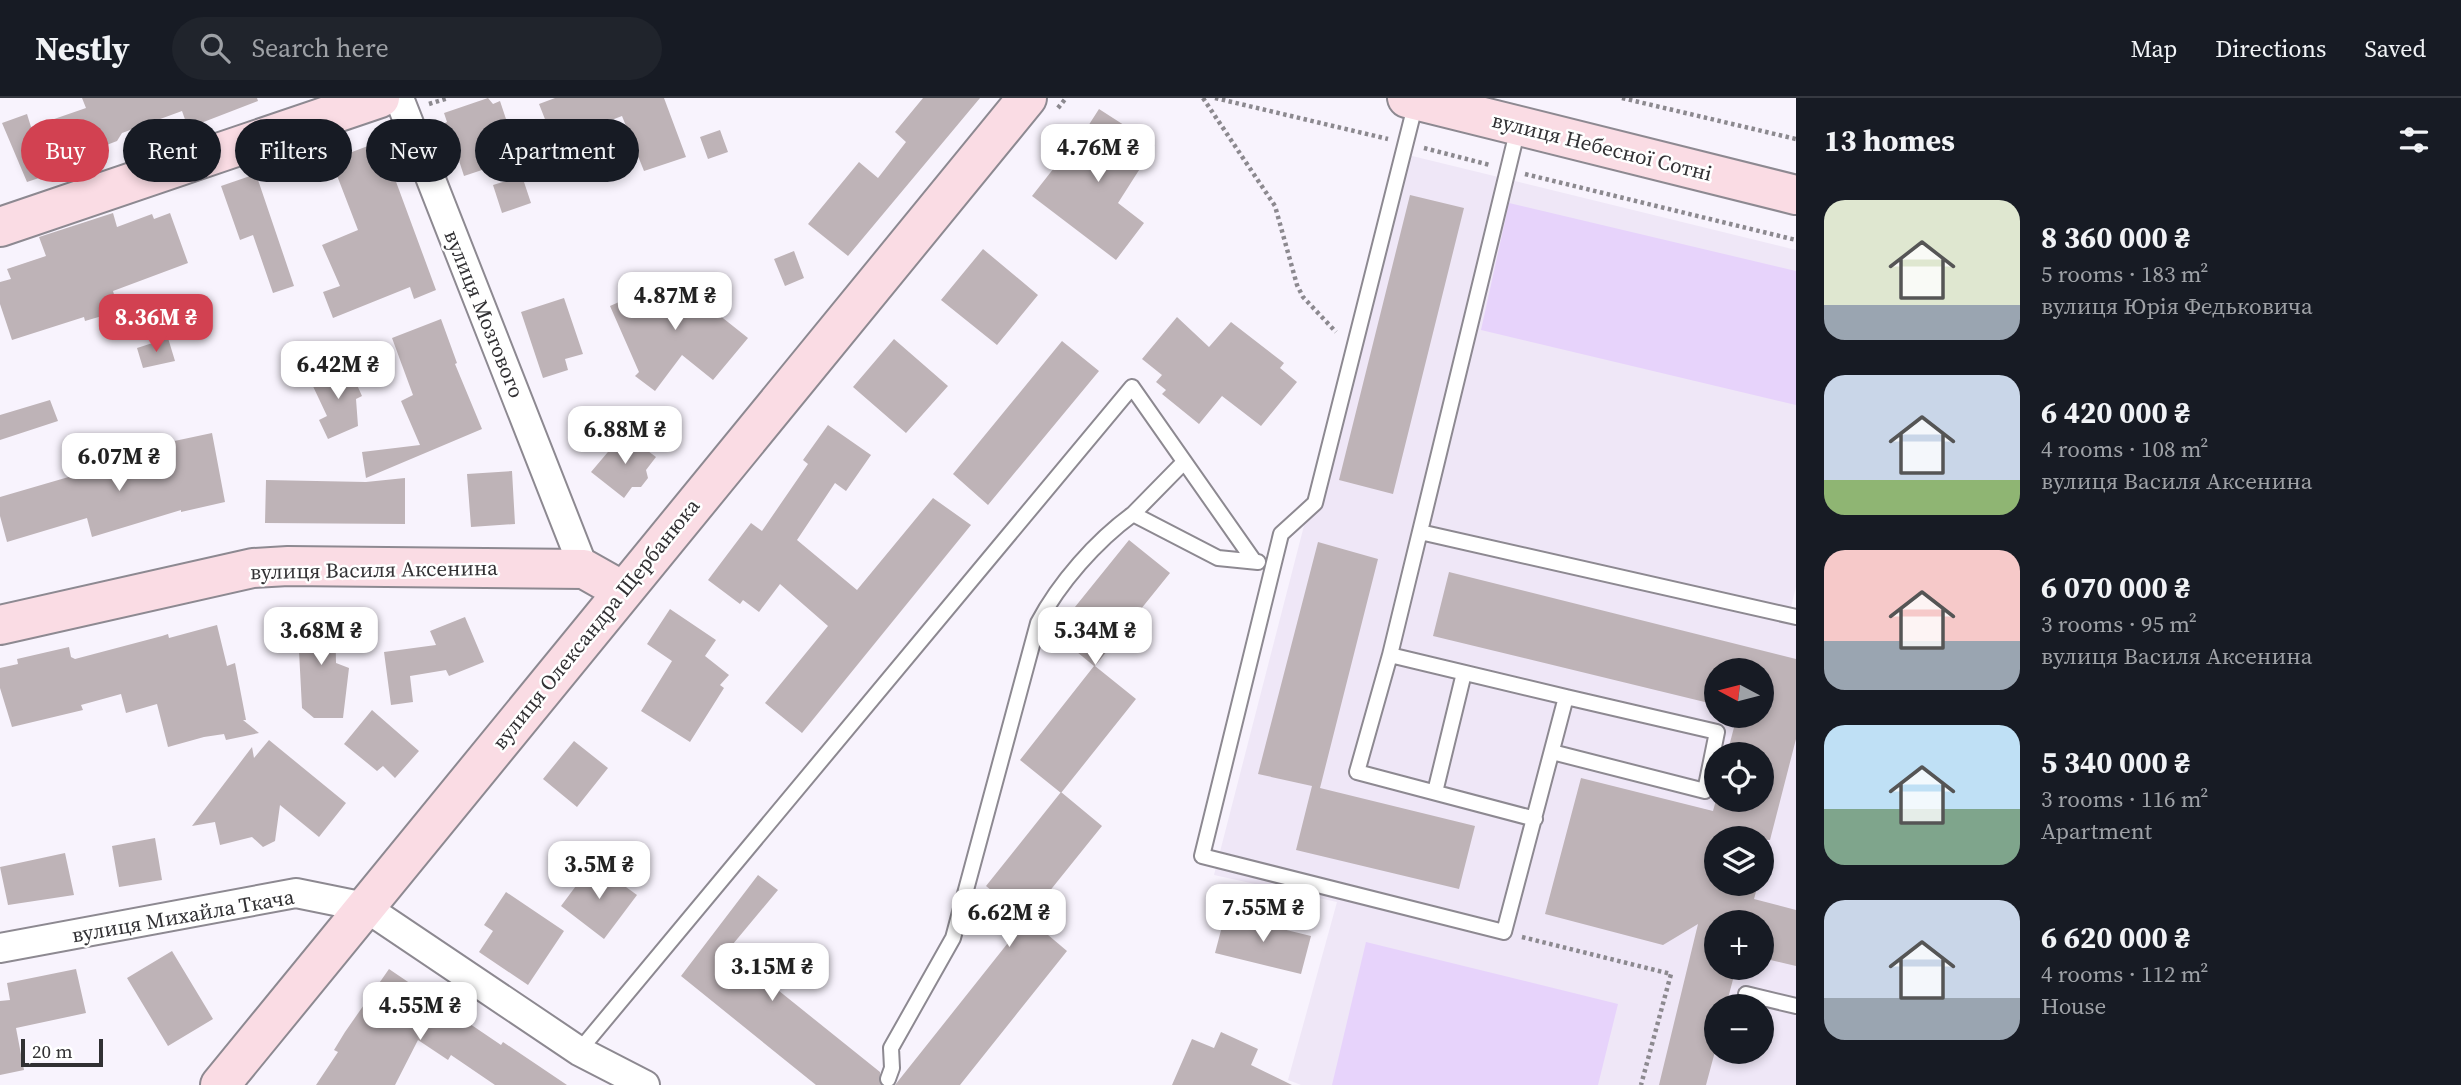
<!DOCTYPE html>
<meta charset="utf-8">
<style>
body{margin:0;font-family:"Source Serif 4",serif;background:#20242c;color:#f1f3f6;height:100vh;display:flex;flex-direction:column;font-size:26px;white-space:nowrap}
*{box-sizing:border-box;margin:0}
p{font-size:23px;color:#9ea1a6}
.icon{flex:none;width:38px;height:38px;fill:none;stroke:currentColor;stroke-width:2;stroke-linecap:round;stroke-linejoin:round}
.map{position:relative;flex:1;overflow:hidden}
.panel{display:flex;flex-direction:column;background:#171b24;width:665px}
.panel>*{flex:none}
.guide{position:absolute;left:21px;top:21px;width:665px;height:63px;display:flex;gap:14px}
.needle{width:46px;rotate:277deg}
.fabs{position:absolute;left:1704px;top:560px;display:grid;gap:14px}
.fabs a{display:grid;place-items:center;width:70px;height:70px;border-radius:50%;background:#171b24;box-shadow:0 4px 10px #0003;font-size:35px}
.scale{position:absolute;left:21px;bottom:18px;width:82px;box-sizing:border-box;padding-left:7px;border:4px solid #313033;border-top:0;font-size:19px;line-height:24px;white-space:nowrap;color:#313033;-webkit-text-stroke:5px #fff;paint-order:stroke}
.price{position:absolute;translate:-50% -60px;padding:0 16px;border-radius:14px;background:#fff;color:#222;font-size:23px;line-height:46px;filter:drop-shadow(0 2px 4px #0008)}
.price::after{content:'';position:absolute;left:50%;top:42px;width:21px;height:16px;margin-left:-10px;background:inherit;clip-path:polygon(0 0,100% 0,50% 100%)}
.price.selected{background:#d24151;color:#fff}
ul{padding:0;list-style:none}
li{display:flex;align-items:center;gap:21px;height:175px;padding:0 28px}
li span{display:grid;place-items:center;flex:none;width:196px;height:140px;border-radius:21px;color:#555}
li>.icon{margin-inline-start:auto}
span .icon{width:84px;height:84px;fill:#fffc;stroke-width:1}
li b{font-size:30px}
h2{display:flex;justify-content:space-between;align-items:center;height:84px;padding:0 28px;font-size:30px}
.tag{padding:0 24px;border-radius:32px;background:#171b24;box-shadow:0 4px 10px #0003;font-size:24px;line-height:63px}
.tag.selected{background:#d24151;color:#fff}
header{display:flex;align-items:center;gap:42px;box-sizing:border-box;height:98px;padding:0 35px;background:#171b24;border-bottom:2px solid #363941}
header strong{font-size:33px}
nav{display:flex;gap:38px;margin-inline-start:auto;font-size:24px}
.search{width:490px;height:63px;background:#20242c;display:flex;align-items:center;gap:18px;box-sizing:border-box;padding:0 24px;border-radius:38px;color:#9ea1a6;font-size:26px}
main{display:flex;flex:1;min-height:0}
.map>svg:first-child{display:block}
</style>
<header>
<strong>Nestly</strong>
<div class="search"><svg class="icon" aria-label="search" viewBox="0 0 24 24"><circle cx="10" cy="10" r="6"/><path d="M15 15l6 6"/></svg>Search here</div>
<nav><a>Map</a><a>Directions</a><a>Saved</a></nav>
</header>
<main>
<div class="map">
<svg width="1796" height="987" viewBox="0 0 1796 987">
<rect width="100%" height="100%" fill="#f8f3fd"/>
<path fill="#efe7f7" fill-rule="evenodd" d="M 1400,55 L 1796,152 L 1796,489 L 1789,517 L 1796,519 L 1796,987 L 1301,987 L 1288,982 L 1337,804 L 1214,777 ZM 1717,572 L 1762,572 L 1762,618 L 1717,618 ZM 1717,656 L 1762,656 L 1762,702 L 1717,702 ZM 1717,740 L 1762,740 L 1762,786 L 1717,786 ZM 1717,824 L 1762,824 L 1762,870 L 1717,870 ZM 1717,908 L 1762,908 L 1762,954 L 1717,954 Z"/>
<path fill="#e7d3fb" d="M 1509,105 L 1796,173 L 1796,307 L 1481,232 Z
M 1366,844 L 1618,906 L 1598,987 L 1332,987 Z"/>
<path fill="#beb3b7" d="M 82,0 L 257,0 L 258,3 L 188,30 L 182,13 L 122,35 L 117,43 L 104,48 L 61,27 L 75,68 L 27,84 L 2,25 L 27,16 L 31,29 L 86,10 Z
M 488,0 L 493,6 L 500,3 L 509,30 L 494,35 L 503,65 L 464,78 L 453,44 L 447,46 L 441,27 L 447,24 L 444,15 Z
M 555,0 L 664,0 L 686,59 L 644,73 L 622,18 L 554,44 L 539,6 Z
M 923,0 L 980,0 L 848,158 L 808,126 L 859,64 L 878,80 L 906,44 L 895,34 Z
M 1099,11 L 1155,47 L 1118,105 L 1144,125 L 1116,162 L 1032,98 L 1061,61 L 1065,64 Z
M 720,32 L 728,54 L 708,61 L 700,39 Z
M 381,43 L 436,192 L 414,201 L 410,189 L 333,220 L 323,194 L 340,188 L 322,147 L 358,132 L 331,62 Z
M 256,76 L 294,188 L 273,195 L 253,137 L 240,142 L 221,88 Z
M 522,78 L 531,105 L 502,115 L 493,87 Z
M 1410,97 L 1464,110 L 1393,396 L 1339,382 Z
M 113,115 L 117,129 L 152,116 L 154,121 L 170,115 L 188,165 L 113,193 L 119,213 L 85,223 L 84,219 L 12,242 L 0,206 L 0,184 L 11,181 L 7,171 L 46,158 L 39,139 Z
M 983,151 L 1038,197 L 997,247 L 941,202 Z
M 794,153 L 804,180 L 785,188 L 774,161 Z
M 665,174 L 748,240 L 713,282 L 682,257 L 655,293 L 635,278 L 639,274 L 610,208 L 637,196 L 640,206 Z
M 564,200 L 583,256 L 565,261 L 568,272 L 543,280 L 521,214 Z
M 1177,219 L 1209,249 L 1231,224 L 1284,265 L 1280,270 L 1297,284 L 1261,328 L 1222,298 L 1199,326 L 1162,296 L 1166,292 L 1156,284 L 1162,277 L 1142,261 Z
M 441,221 L 457,265 L 455,266 L 482,331 L 366,380 L 362,354 L 420,347 L 401,303 L 413,297 L 392,240 Z
M 168,240 L 175,263 L 143,270 L 137,250 Z
M 894,241 L 948,288 L 906,335 L 853,289 Z
M 1062,243 L 1099,273 L 988,407 L 953,376 Z
M 348,267 L 362,298 L 356,301 L 358,328 L 328,341 L 319,322 L 327,318 L 311,284 Z
M 50,302 L 58,323 L 0,342 L 0,317 Z
M 828,327 L 871,357 L 846,393 L 835,385 L 797,442 L 857,492 L 933,400 L 971,427 L 802,635 L 765,605 L 828,528 L 780,486 L 759,514 L 743,502 L 740,506 L 708,482 L 751,425 L 762,433 L 808,366 L 803,362 Z
M 212,335 L 225,404 L 181,414 L 181,412 L 92,439 L 87,420 L 7,444 L 0,418 L 0,399 L 120,364 L 135,365 L 172,375 L 165,345 Z
M 624,335 L 656,359 L 646,372 L 648,380 L 641,389 L 632,389 L 624,400 L 591,374 Z
M 512,373 L 515,426 L 471,429 L 467,376 Z
M 405,380 L 405,426 L 265,425 L 266,382 L 366,384 Z
M 1129,442 L 1170,475 L 1095,568 L 1136,601 L 1061,695 L 1020,662 L 1094,568 L 1054,535 Z
M 1318,444 L 1378,461 L 1320,690 L 1475,728 L 1459,791 L 1296,752 L 1312,688 L 1258,676 Z
M 1449,474 L 1796,561 L 1796,641 L 1770,742 L 1717,740 L 1717,786 L 1758,786 L 1754,801 L 1796,812 L 1796,868 L 1762,860 L 1762,824 L 1717,824 L 1717,870 L 1736,870 L 1726,908 L 1717,908 L 1717,946 L 1706,987 L 1659,987 L 1698,826 L 1663,847 L 1545,816 L 1581,680 L 1713,713 L 1716,702 L 1762,702 L 1762,656 L 1727,656 L 1737,618 L 1762,618 L 1762,572 L 1717,572 L 1717,607 L 1433,538 Z
M 670,511 L 716,542 L 705,558 L 729,577 L 720,587 L 724,590 L 690,644 L 641,613 L 672,563 L 647,546 Z
M 297,515 L 335,515 L 336,565 L 349,570 L 343,620 L 314,620 L 302,610 Z
M 465,519 L 484,564 L 449,578 L 446,572 L 410,578 L 413,604 L 391,607 L 384,554 L 436,547 L 430,533 Z
M 217,527 L 227,568 L 235,565 L 246,622 L 243,622 L 259,635 L 226,642 L 224,636 L 204,639 L 168,649 L 157,606 L 126,615 L 121,596 L 81,607 L 83,612 L 12,629 L 0,590 L 0,570 L 18,566 L 17,561 L 69,549 L 71,559 L 75,561 L 162,538 L 168,536 L 169,540 Z
M 372,612 L 419,653 L 395,680 L 383,668 L 377,673 L 344,646 Z
M 269,642 L 346,705 L 319,739 L 280,707 L 275,743 L 263,749 L 252,739 L 220,747 L 215,724 L 192,728 L 252,649 L 254,660 Z
M 574,643 L 608,670 L 577,709 L 543,681 Z
M 1061,694 L 1102,728 L 1028,820 L 1067,853 L 960,987 L 895,987 L 1027,821 L 986,788 Z
M 155,740 L 162,782 L 119,789 L 112,748 Z
M 65,755 L 74,797 L 8,807 L 0,769 Z
M 593,765 L 637,797 L 604,841 L 561,808 Z
M 758,777 L 778,792 L 728,852 L 880,974 L 881,987 L 816,987 L 681,878 Z
M 506,794 L 564,833 L 528,887 L 479,854 L 493,833 L 484,827 Z
M 1225,817 L 1311,838 L 1301,876 L 1215,855 Z
M 172,853 L 213,921 L 168,948 L 127,880 Z
M 76,871 L 86,915 L 16,930 L 24,972 L 0,977 L 0,903 L 10,902 L 7,885 Z
M 389,871 L 501,947 L 503,944 L 567,987 L 495,987 L 451,957 L 448,962 L 418,942 L 395,987 L 316,987 L 338,954 L 334,952 L 345,934 Z
M 1221,934 L 1258,951 L 1251,967 L 1292,987 L 1172,987 L 1192,941 L 1214,950 Z"/>
<g fill="none" stroke-linecap="round" stroke-linejoin="round">
<defs>
<path id="lane" d="M 1416,4 L 1315,405 L 1281,436 L 1202,758 L 1504,834 L 1566,599 L 1390,557 L 1518,30
M 1133,416 L 1184,364
M 1420,434 L 1796,519
M 1390,557 L 1357,674 L 1535,721
M 1552,654 L 1705,693 L 1717,634 L 1566,599
M 1435,694 L 1464,575
M 1746,896 L 1796,908
M 579,953 L 1132,289 L 1254,463
M 888,981 L 892,970 L 891,950 L 953,840 L 1038,525 C 1059,485 1096,443 1133,416 L 1218,460 L 1258,464"/>
<path id="street" d="M 399,0 L 584,471
M 0,850 L 296,795 L 365,809 L 579,953 L 645,987"/>
<path id="secondary" d="M 1407,0 L 1796,97
M 0,129 L 380,0
M 0,527 L 253,470 L 288,468 L 584,471 L 623,493
M 220,987 L 1027,0"/>
</defs>
<use href="#lane" stroke="#8d8991" stroke-width="18"/>
<use href="#street" stroke="#8d8991" stroke-width="32"/>
<use href="#secondary" stroke="#8d8991" stroke-width="42"/>
<path stroke="#8c898f" stroke-width="4.5" stroke-dasharray="3.5 3.5" stroke-linecap="butt" d="M 1203,0 L 1275,108 L 1297,187 L 1303,199 L 1336,234
M 1215,0 L 1388,41
M 1622,0 L 1796,41
M 429,6 L 448,0
M 1058,10 L 1066,0
M 1424,50 L 1490,67
M 1525,76 L 1796,142
M 1522,839 L 1671,876 L 1641,987"/>
<use href="#lane" stroke="#fff" stroke-width="14"/>
<use href="#street" stroke="#fff" stroke-width="28"/>
<use href="#secondary" stroke="#fadce4" stroke-width="38"/>
</g>
<g text-anchor="middle" stroke-width="5" stroke-linejoin="round" paint-order="stroke">
<g font-size="21" fill="#313033" stroke="#fff">
<text transform="translate(1602 49) rotate(14)" y="7">вулиця Небесної Сотні</text>
<text transform="translate(484 216) rotate(68)" y="7">вулиця Мозгового</text>
<text transform="translate(374 472) rotate(-1)" y="7">вулиця Василя Аксенина</text>
<text transform="translate(596 526) rotate(-51)" y="7">вулиця Олександра Щербанюка</text>
<text transform="translate(183 818) rotate(-10)" y="7">вулиця Михайла Ткача</text>
</g>
</g>
</svg>
<div class="fabs">
<a><svg class="needle" viewBox="-14 -14 28 28"><path d="M0-13l5 13h-10z" fill="#e53935"/><path d="M0 13l5-13h-10z" fill="#9ea1a6"/></svg></a>
<a><svg class="icon" aria-label="locate" viewBox="0 0 24 24"><circle cx="12" cy="12" r="6"/><path d="M12 2v4M12 18v4M2 12h4M18 12h4"/></svg></a>
<a><svg class="icon" aria-label="layers" viewBox="0 0 24 24"><path d="M12 4l9 5-9 5-9-5zM3 14l9 5 9-5"/></svg></a>
<a>+</a>
<a>−</a>
</div>
<div class="scale">20 m</div>
<b class="price" style="left:1098px;top:86px">4.76M ₴</b>
<b class="price" style="left:675px;top:234px">4.87M ₴</b>
<b class="price selected" style="left:156px;top:256px">8.36M ₴</b>
<b class="price" style="left:338px;top:303px">6.42M ₴</b>
<b class="price" style="left:625px;top:368px">6.88M ₴</b>
<b class="price" style="left:119px;top:395px">6.07M ₴</b>
<b class="price" style="left:321px;top:569px">3.68M ₴</b>
<b class="price" style="left:1095px;top:569px">5.34M ₴</b>
<b class="price" style="left:599px;top:803px">3.5M ₴</b>
<b class="price" style="left:1263px;top:846px">7.55M ₴</b>
<b class="price" style="left:1009px;top:851px">6.62M ₴</b>
<b class="price" style="left:772px;top:905px">3.15M ₴</b>
<b class="price" style="left:420px;top:944px">4.55M ₴</b>
<div class="guide">
<a class="tag selected">Buy</a>
<a class="tag">Rent</a>
<a class="tag">Filters</a>
<a class="tag">New</a>
<a class="tag">Apartment</a>
</div>
</div>
<section class="panel">
<h2>13 homes<svg class="icon" aria-label="filters" viewBox="0 0 24 24"><path d="M4 7h16M4 17h16"/><circle cx="9" cy="7" r="2"/><circle cx="15" cy="17" r="2"/></svg></h2>
<ul>
<li><span style="background:linear-gradient(#dfe7d0 75%,#9aa5b1 0)"><svg class="icon" aria-label="home" viewBox="0 0 24 24"><path d="M3 11l9-7 9 7M6 9v11h12V9"/></svg></span><div><b>8 360 000 ₴</b><p>5 rooms · 183 m²</p><p>вулиця Юрія Федьковича</p></div></li>
<li><span style="background:linear-gradient(#c9d6e8 75%,#8fb573 0)"><svg class="icon" aria-label="home" viewBox="0 0 24 24"><path d="M3 11l9-7 9 7M6 9v11h12V9"/></svg></span><div><b>6 420 000 ₴</b><p>4 rooms · 108 m²</p><p>вулиця Василя Аксенина</p></div></li>
<li><span style="background:linear-gradient(#f6c9c9 65%,#9aa5b1 0)"><svg class="icon" aria-label="home" viewBox="0 0 24 24"><path d="M3 11l9-7 9 7M6 9v11h12V9"/></svg></span><div><b>6 070 000 ₴</b><p>3 rooms · 95 m²</p><p>вулиця Василя Аксенина</p></div></li>
<li><span style="background:linear-gradient(#bfe0f5 60%,#7fa58c 0)"><svg class="icon" aria-label="home" viewBox="0 0 24 24"><path d="M3 11l9-7 9 7M6 9v11h12V9"/></svg></span><div><b>5 340 000 ₴</b><p>3 rooms · 116 m²</p><p>Apartment</p></div></li>
<li><span style="background:linear-gradient(#c9d6e8 70%,#9aa5b1 0)"><svg class="icon" aria-label="home" viewBox="0 0 24 24"><path d="M3 11l9-7 9 7M6 9v11h12V9"/></svg></span><div><b>6 620 000 ₴</b><p>4 rooms · 112 m²</p><p>House</p></div></li>
</ul>
</section>
</main>
